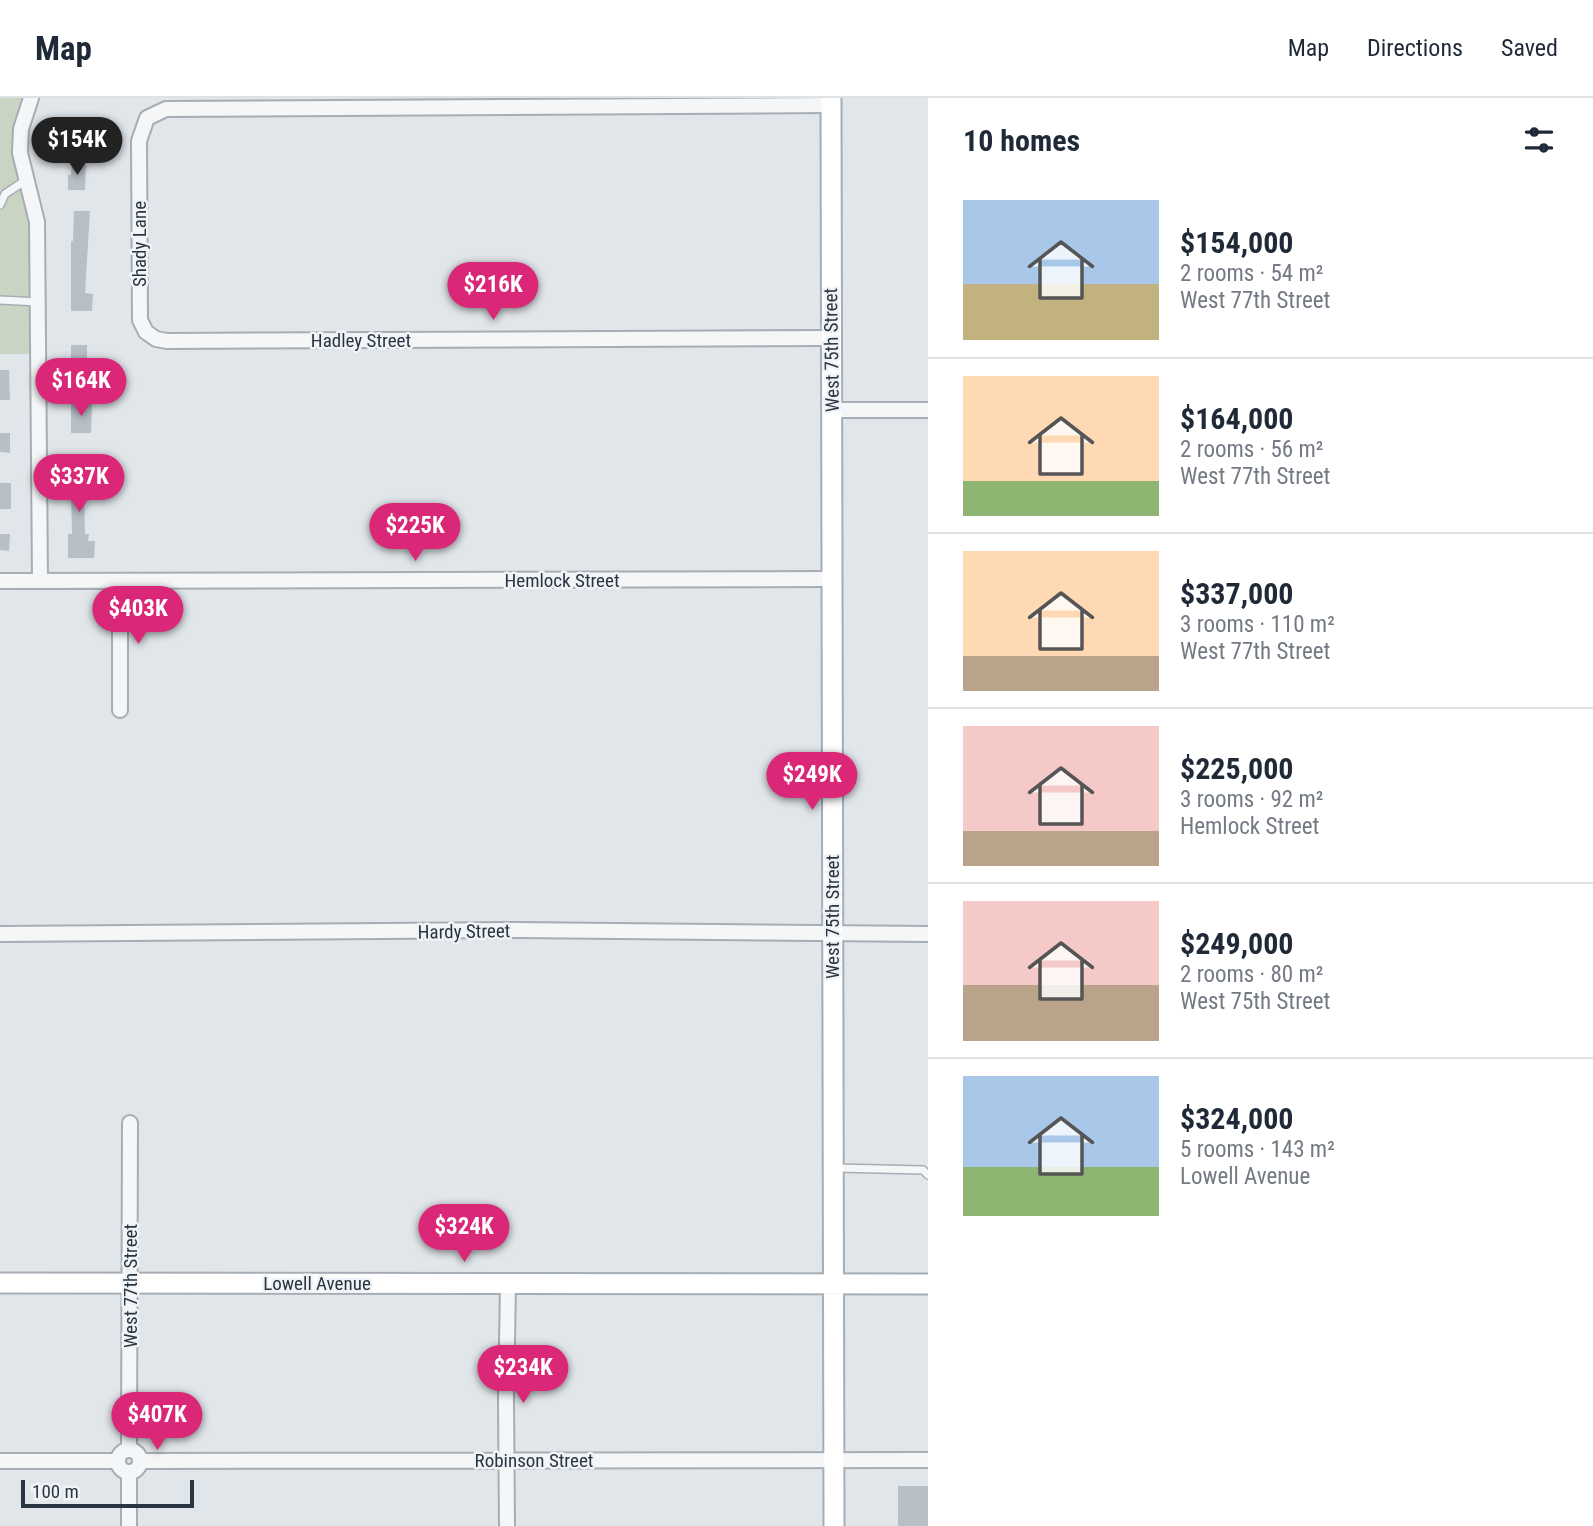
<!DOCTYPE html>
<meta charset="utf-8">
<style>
body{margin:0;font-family:"Roboto Condensed",sans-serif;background:#f2f2f3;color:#1f2937;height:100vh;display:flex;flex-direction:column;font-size:26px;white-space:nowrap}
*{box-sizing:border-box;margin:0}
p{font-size:23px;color:#747a83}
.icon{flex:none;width:38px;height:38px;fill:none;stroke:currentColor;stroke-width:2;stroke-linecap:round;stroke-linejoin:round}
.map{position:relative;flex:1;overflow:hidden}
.panel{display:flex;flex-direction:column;background:#fff;width:665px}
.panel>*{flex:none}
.scale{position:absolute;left:21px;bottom:18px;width:173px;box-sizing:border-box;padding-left:7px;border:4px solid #293542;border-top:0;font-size:19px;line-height:24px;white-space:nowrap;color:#293542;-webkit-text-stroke:5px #f1f4f7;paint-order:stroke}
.price{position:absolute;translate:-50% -60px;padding:0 16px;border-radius:24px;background:#db2777;color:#fff;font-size:23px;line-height:46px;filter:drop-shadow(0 2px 4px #0008)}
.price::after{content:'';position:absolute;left:50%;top:42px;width:21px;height:16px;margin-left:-10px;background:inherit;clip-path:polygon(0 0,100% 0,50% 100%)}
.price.selected{background:#222;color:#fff}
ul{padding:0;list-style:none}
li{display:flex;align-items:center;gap:21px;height:175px;padding:0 35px}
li+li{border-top:2px solid #e0e1e3}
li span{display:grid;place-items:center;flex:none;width:196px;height:140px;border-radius:0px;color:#555}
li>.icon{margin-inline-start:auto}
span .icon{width:84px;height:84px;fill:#fffc;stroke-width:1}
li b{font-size:30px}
h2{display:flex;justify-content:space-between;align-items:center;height:84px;padding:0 35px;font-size:30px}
header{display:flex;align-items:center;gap:42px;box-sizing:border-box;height:98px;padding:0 35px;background:#fff;border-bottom:2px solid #e0e1e3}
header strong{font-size:33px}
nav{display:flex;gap:38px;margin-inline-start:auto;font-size:24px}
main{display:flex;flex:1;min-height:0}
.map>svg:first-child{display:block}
</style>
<header>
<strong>Map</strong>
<nav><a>Map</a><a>Directions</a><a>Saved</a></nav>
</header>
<main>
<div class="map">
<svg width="928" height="1428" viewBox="0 0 928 1428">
<rect width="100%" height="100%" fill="#e1e6ea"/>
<path fill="#c9d4c2" d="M 0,0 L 23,0 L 15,23 L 12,46 L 17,75 L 33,124 L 33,256 L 0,256 Z"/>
<path fill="#b8bfc7" d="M 81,32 L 95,33 L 95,57 L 83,56 Z
M 72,64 L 86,64 L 85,92 L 68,92 L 68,77 L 71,77 Z
M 74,113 L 90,113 L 85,195 L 93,196 L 92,213 L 71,213 L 71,143 L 73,143 Z
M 71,247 L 87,247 L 87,277 L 71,277 Z
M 0,272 L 9,272 L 10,302 L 0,302 Z
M 71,305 L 92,305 L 91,335 L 71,335 Z
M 0,335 L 10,335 L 10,355 L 0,354 Z
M 70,362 L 84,362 L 85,383 L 89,383 L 89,392 L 84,392 L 85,436 L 89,436 L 88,443 L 95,443 L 94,460 L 68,460 L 68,436 L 72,436 Z
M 0,385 L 11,385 L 11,411 L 0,411 Z
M 0,436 L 10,436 L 9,453 L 0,452 Z
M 898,1388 L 928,1388 L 928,1428 L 898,1428 Z"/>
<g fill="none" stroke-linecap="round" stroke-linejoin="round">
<defs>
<path id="lane" d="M 0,107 L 5,96 L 26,82
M 0,202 L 38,204
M 836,1070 L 923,1072 L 928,1077"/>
<path id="street" d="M 31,0 L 21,31 L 20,55 L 37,124 L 40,482
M 830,7 L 166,11 L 147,20 L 139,43 L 140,222 L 146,234 L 156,241 L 167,243 L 831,240
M 832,312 L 928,312
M 0,483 L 831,481
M 120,612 L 120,483
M 0,836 L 517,832 L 928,836
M118 1363a11 11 0 1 1 22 0a11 11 0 1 1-22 0Z
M 129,1352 L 130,1025
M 0,1363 L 118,1363
M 141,1363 L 928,1362
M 129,1374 L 129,1428
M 507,1428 L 506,1301 L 508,1187"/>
<path id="secondary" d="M 831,0 L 834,1428
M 0,1185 L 928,1186"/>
</defs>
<use href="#lane" stroke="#a6adb4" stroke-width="10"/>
<use href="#street" stroke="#a6adb4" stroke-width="18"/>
<use href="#secondary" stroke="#a6adb4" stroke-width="23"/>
<use href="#lane" stroke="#f4f6f8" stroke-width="7"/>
<use href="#street" stroke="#f4f6f8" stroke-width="14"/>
<use href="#secondary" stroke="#fff" stroke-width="19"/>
</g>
<g text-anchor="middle" stroke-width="5" stroke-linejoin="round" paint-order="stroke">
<g font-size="19" fill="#293542" stroke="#f1f4f7">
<text transform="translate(139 146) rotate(-90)" y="7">Shady Lane</text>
<text x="361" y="249">Hadley Street</text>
<text transform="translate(831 252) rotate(-91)" y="7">West 75th Street</text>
<text x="562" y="489">Hemlock Street</text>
<text transform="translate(832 819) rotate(-90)" y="7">West 75th Street</text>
<text transform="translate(464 833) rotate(-1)" y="7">Hardy Street</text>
<text x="317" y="1192">Lowell Avenue</text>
<text transform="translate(130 1188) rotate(-90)" y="7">West 77th Street</text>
<text x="534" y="1369">Robinson Street</text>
</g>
</g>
</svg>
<div class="scale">100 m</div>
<b class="price selected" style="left:77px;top:79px">$154K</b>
<b class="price" style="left:493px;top:224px">$216K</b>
<b class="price" style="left:81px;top:320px">$164K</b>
<b class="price" style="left:79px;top:416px">$337K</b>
<b class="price" style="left:415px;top:465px">$225K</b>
<b class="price" style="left:138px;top:548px">$403K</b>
<b class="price" style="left:812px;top:714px">$249K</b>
<b class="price" style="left:464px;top:1166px">$324K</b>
<b class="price" style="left:523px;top:1307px">$234K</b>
<b class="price" style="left:157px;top:1354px">$407K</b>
</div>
<section class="panel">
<h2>10 homes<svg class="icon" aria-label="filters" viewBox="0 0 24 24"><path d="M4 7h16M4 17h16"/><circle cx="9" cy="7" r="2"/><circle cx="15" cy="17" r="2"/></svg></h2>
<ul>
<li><span style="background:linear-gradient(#a9c7e8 60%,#c2b280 0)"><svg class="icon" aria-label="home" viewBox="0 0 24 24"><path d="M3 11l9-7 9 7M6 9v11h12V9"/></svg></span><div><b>$154,000</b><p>2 rooms · 54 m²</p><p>West 77th Street</p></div></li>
<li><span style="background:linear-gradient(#ffd9b3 75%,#8fb573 0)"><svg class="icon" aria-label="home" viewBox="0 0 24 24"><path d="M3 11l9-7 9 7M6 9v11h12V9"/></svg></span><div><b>$164,000</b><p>2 rooms · 56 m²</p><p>West 77th Street</p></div></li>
<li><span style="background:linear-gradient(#ffd9b3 75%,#b9a48a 0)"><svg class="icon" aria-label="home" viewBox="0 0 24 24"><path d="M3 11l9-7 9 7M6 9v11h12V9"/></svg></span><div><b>$337,000</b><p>3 rooms · 110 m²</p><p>West 77th Street</p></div></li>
<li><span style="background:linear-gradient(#f6c9c9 75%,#b9a48a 0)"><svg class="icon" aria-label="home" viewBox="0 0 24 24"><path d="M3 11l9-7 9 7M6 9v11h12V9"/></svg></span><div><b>$225,000</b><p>3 rooms · 92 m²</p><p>Hemlock Street</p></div></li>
<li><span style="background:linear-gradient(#f6c9c9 60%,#b9a48a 0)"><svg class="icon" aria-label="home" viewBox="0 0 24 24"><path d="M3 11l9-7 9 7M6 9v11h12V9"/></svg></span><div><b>$249,000</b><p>2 rooms · 80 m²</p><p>West 75th Street</p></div></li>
<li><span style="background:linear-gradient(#a9c7e8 65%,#8fb573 0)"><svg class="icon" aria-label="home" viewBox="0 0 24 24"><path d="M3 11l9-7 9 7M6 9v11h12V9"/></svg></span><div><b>$324,000</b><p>5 rooms · 143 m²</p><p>Lowell Avenue</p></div></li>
</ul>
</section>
</main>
